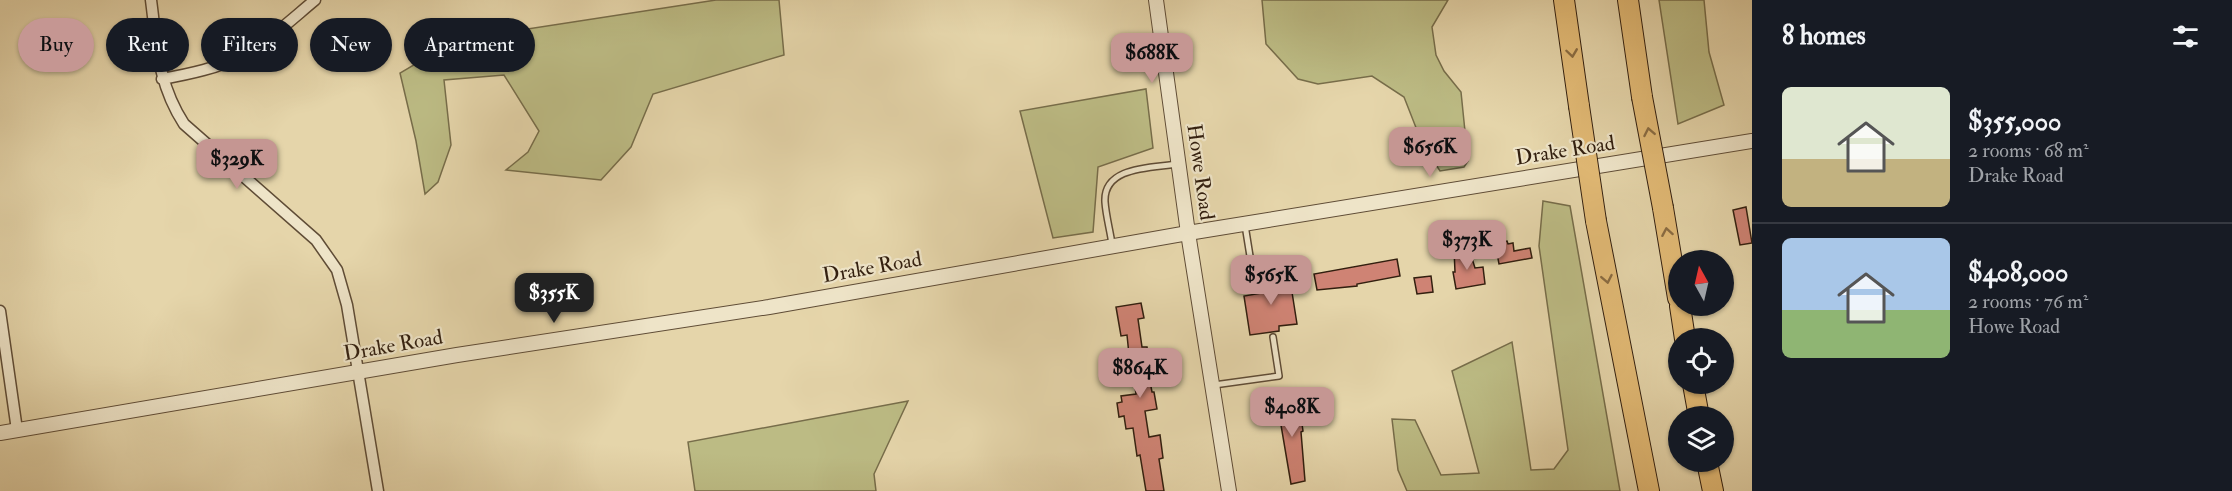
<!DOCTYPE html>
<meta charset="utf-8">
<style>
body{margin:0;font-family:"IM FELL Double Pica",serif;background:#20242c;color:#f1f3f6;height:100vh;display:flex;flex-direction:column;font-size:22px;white-space:nowrap}
*{box-sizing:border-box;margin:0}
p{font-size:20px;color:#9ea1a6}
.icon{flex:none;width:33px;height:33px;fill:none;stroke:currentColor;stroke-width:2;stroke-linecap:round;stroke-linejoin:round}
.map{position:relative;flex:1;overflow:hidden}
.drawer{display:flex;flex-direction:column;background:#171b24;width:480px}
.drawer>*{flex:none}
.guide{position:absolute;left:18px;top:18px;width:570px;height:54px;display:flex;gap:12px}
.needle{width:39px;rotate:352deg}
.fabs{position:absolute;left:1668px;top:250px;display:grid;gap:12px}
.fabs a{display:grid;place-items:center;width:66px;height:66px;border-radius:50%;background:#171b24;box-shadow:0 2px 4px #0004;font-size:30px}
.price{position:absolute;translate:-50% -51px;padding:0 14px;border-radius:12px;background:#c59692;color:#111;font-size:20px;line-height:39px;filter:drop-shadow(0 2px 3px #0008)}
.price::after{content:'';position:absolute;left:50%;top:36px;width:18px;height:14px;margin-left:-9px;background:inherit;clip-path:polygon(0 0,100% 0,50% 100%)}
.price.current{background:#222;color:#fff}
ul{padding:0;list-style:none}
li{display:flex;align-items:center;gap:18px;height:150px;padding:0 30px}
li+li{border-top:2px solid #363941}
li span{display:grid;place-items:center;flex:none;width:168px;height:120px;border-radius:9px;color:#555}
li>.icon{margin-inline-start:auto}
span .icon{width:72px;height:72px;fill:#fffc;stroke-width:1}
li b{font-size:26px}
h2{display:flex;justify-content:space-between;align-items:center;height:72px;padding:0 30px;font-size:26px}
.pill{padding:0 21px;border-radius:27px;background:#171b24;box-shadow:0 2px 4px #0004;font-size:21px;line-height:54px}
.pill.current{background:#c59692;color:#111}
main{display:flex;flex:1;min-height:0}
.map>svg:first-child{display:block}
</style>
<main>
<div class="map">
<svg width="1752" height="491" viewBox="0 0 1752 491">
<rect width="100%" height="100%" fill="#e5d5aa"/>
<filter id="stains"><feTurbulence type="fractalNoise" baseFrequency=".00333" numOctaves="4"/><feColorMatrix values="0 0 0 0 .2 0 0 0 0 .09 0 0 0 0 .02 0 0 0 .5 -.17"/></filter>
<radialGradient id="worn" r=".72"><stop offset=".6" stop-color="#630" stop-opacity="0"/><stop offset="1" stop-color="#630" stop-opacity=".3"/></radialGradient>
<path fill="#bcbb84" stroke="#776d4a" stroke-width="1.5" d="M 716,0 L 779,0 L 784,55 L 653,94 L 631,147 L 601,180 L 506,170 L 528,152 L 539,131 L 504,75 L 444,80 L 451,145 L 438,182 L 425,194 L 416,141 L 400,73 L 456,40 Z
M 1262,0 L 1448,0 L 1432,27 L 1436,55 L 1444,71 L 1461,92 L 1468,161 L 1464,167 L 1440,171 L 1422,143 L 1404,97 L 1372,76 L 1318,84 L 1298,79 L 1266,44 Z
M 1659,0 L 1704,0 L 1709,52 L 1724,105 L 1678,124 Z
M 1146,89 L 1153,148 L 1098,167 L 1093,232 L 1053,238 L 1020,111 Z
M 1543,201 L 1570,206 L 1620,491 L 1407,491 L 1398,470 L 1392,419 L 1415,420 L 1441,475 L 1479,473 L 1452,371 L 1512,342 L 1531,470 L 1554,469 L 1568,450 L 1539,246 Z
M 908,401 L 874,474 L 876,491 L 695,491 L 688,442 Z"/>
<path fill="#cf8374" stroke="#321f0f" stroke-width="1.5" d="M 1746,207 L 1752,243 L 1740,245 L 1733,210 Z
M 1507,241 L 1508,244 L 1513,243 L 1514,251 L 1530,248 L 1532,258 L 1499,264 L 1495,243 Z
M 1454,249 L 1470,252 L 1475,268 L 1483,267 L 1485,284 L 1456,289 L 1453,272 L 1455,272 Z
M 1397,259 L 1400,276 L 1357,284 L 1357,286 L 1317,290 L 1314,274 Z
M 1276,273 L 1277,275 L 1289,273 L 1297,324 L 1279,326 L 1279,331 L 1250,335 L 1244,296 L 1268,292 L 1266,275 Z
M 1431,276 L 1433,292 L 1417,294 L 1414,278 Z
M 1141,303 L 1144,318 L 1138,319 L 1142,347 L 1147,347 L 1150,371 L 1148,371 L 1152,392 L 1154,392 L 1157,409 L 1145,411 L 1149,437 L 1160,435 L 1163,458 L 1159,459 L 1164,491 L 1146,491 L 1140,455 L 1137,456 L 1133,428 L 1126,429 L 1124,416 L 1119,417 L 1117,403 L 1122,402 L 1121,396 L 1136,394 L 1133,373 L 1131,374 L 1127,335 L 1121,336 L 1116,307 Z
M 1299,402 L 1303,431 L 1301,432 L 1305,481 L 1291,484 L 1281,425 L 1278,424 L 1277,418 L 1271,413 L 1271,406 Z"/>
<g fill="none" stroke-linecap="round" stroke-linejoin="round">
<defs>
<path id="service" d="M 1245,225 L 1254,281
M 1112,244 C 1110,230 1106,216 1105,202 C 1103,166 1152,168 1177,164
M 1214,385 L 1279,376 L 1273,337"/>
<path id="minor" d="M 151,0 C 157,46 158,84 184,124 L 316,240 L 337,270 L 347,305 L 378,491
M 162,79 C 189,74 219,68 243,55 C 270,40 292,19 315,0
M 0,311 L 17,430"/>
<path id="tertiary" d="M 1156,0 L 1188,233 L 1229,491
M 0,433 L 457,355 L 769,307 L 1188,233 L 1752,141"/>
<path id="motorway" d="M 1564,0 L 1579,106
M 1628,0 L 1642,97
M 1663,208 L 1678,298
M 1596,221 L 1649,491
M 1680,306 L 1685,339
M 1693,384 L 1699,417
M 1707,462 L 1713,491"/>
</defs>
<use href="#service" stroke="#5f4c36" stroke-width="8"/>
<use href="#minor" stroke="#5f4c36" stroke-width="13"/>
<use href="#tertiary" stroke="#5f4c36" stroke-width="16"/>
<use href="#motorway" stroke="#321f0f" stroke-width="22"/>
<use href="#service" stroke="#eee4c8" stroke-width="5"/>
<use href="#minor" stroke="#eee4c8" stroke-width="10"/>
<use href="#tertiary" stroke="#eee4c8" stroke-width="14"/>
<use href="#motorway" stroke="#e2ba75" stroke-width="20"/>
<defs>
<path id="motorway-bridge" d="M 1642,97 L 1663,208
M 1579,106 L 1596,221"/>
</defs>
<use href="#motorway-bridge" stroke="#321f0f" stroke-width="22" stroke-linecap="butt"/>
<use href="#motorway-bridge" stroke="#e2ba75" stroke-width="20"/>
</g>
<defs><path id="oneway-chevron" d="M-2-3.5L2.5 0L-2 3.5" fill="none" stroke-width="1.6" stroke-linecap="round" stroke-linejoin="round" transform="scale(1.5)"/></defs>
<g stroke="#8a6c42">
<use href="#oneway-chevron" transform="translate(1572 53) rotate(82)"/>
<use href="#oneway-chevron" transform="translate(1649 132) rotate(-101)"/>
<use href="#oneway-chevron" transform="translate(1667 232) rotate(-100)"/>
<use href="#oneway-chevron" transform="translate(1607 279) rotate(79)"/>
</g>
<g text-anchor="middle" stroke-width="4.5" stroke-linejoin="round" paint-order="stroke">
<g font-size="21" fill="#321f0f" stroke="#eee4c8">
<text transform="translate(1565 150) rotate(-9)" y="7">Drake Road</text>
<text transform="translate(1201 172) rotate(82)" y="7">Howe Road</text>
<text transform="translate(872 267) rotate(-10)" y="7">Drake Road</text>
<text transform="translate(393 345) rotate(-10)" y="7">Drake Road</text>
</g>
</g>
<rect width="100%" height="100%" filter="url(#stains)"/>
<rect width="100%" height="100%" fill="url(#worn)"/>
</svg>
<div class="fabs">
<a><svg class="needle" viewBox="-14 -14 28 28"><path d="M0-13l5 13h-10z" fill="#e53935"/><path d="M0 13l5-13h-10z" fill="#9ea1a6"/></svg></a>
<a><svg class="icon" aria-label="locate" viewBox="0 0 24 24"><circle cx="12" cy="12" r="6"/><path d="M12 2v4M12 18v4M2 12h4M18 12h4"/></svg></a>
<a><svg class="icon" aria-label="layers" viewBox="0 0 24 24"><path d="M12 4l9 5-9 5-9-5zM3 14l9 5 9-5"/></svg></a>
</div>
<b class="price" style="left:1152px;top:84px">$688K</b>
<b class="price" style="left:1430px;top:178px">$656K</b>
<b class="price" style="left:237px;top:190px">$329K</b>
<b class="price" style="left:1467px;top:271px">$373K</b>
<b class="price" style="left:1271px;top:306px">$565K</b>
<b class="price current" style="left:554px;top:324px">$355K</b>
<b class="price" style="left:1140px;top:399px">$864K</b>
<b class="price" style="left:1292px;top:438px">$408K</b>
<div class="guide">
<a class="pill current">Buy</a>
<a class="pill">Rent</a>
<a class="pill">Filters</a>
<a class="pill">New</a>
<a class="pill">Apartment</a>
</div>
</div>
<section class="drawer">
<h2>8 homes<svg class="icon" aria-label="filters" viewBox="0 0 24 24"><path d="M4 7h16M4 17h16"/><circle cx="9" cy="7" r="2"/><circle cx="15" cy="17" r="2"/></svg></h2>
<ul>
<li><span style="background:linear-gradient(#dfe7d0 60%,#c2b280 0)"><svg class="icon" aria-label="home" viewBox="0 0 24 24"><path d="M3 11l9-7 9 7M6 9v11h12V9"/></svg></span><div><b>$355,000</b><p>2 rooms · 68 m²</p><p>Drake Road</p></div></li>
<li><span style="background:linear-gradient(#a9c7e8 60%,#8fb573 0)"><svg class="icon" aria-label="home" viewBox="0 0 24 24"><path d="M3 11l9-7 9 7M6 9v11h12V9"/></svg></span><div><b>$408,000</b><p>2 rooms · 76 m²</p><p>Howe Road</p></div></li>
</ul>
</section>
</main>
